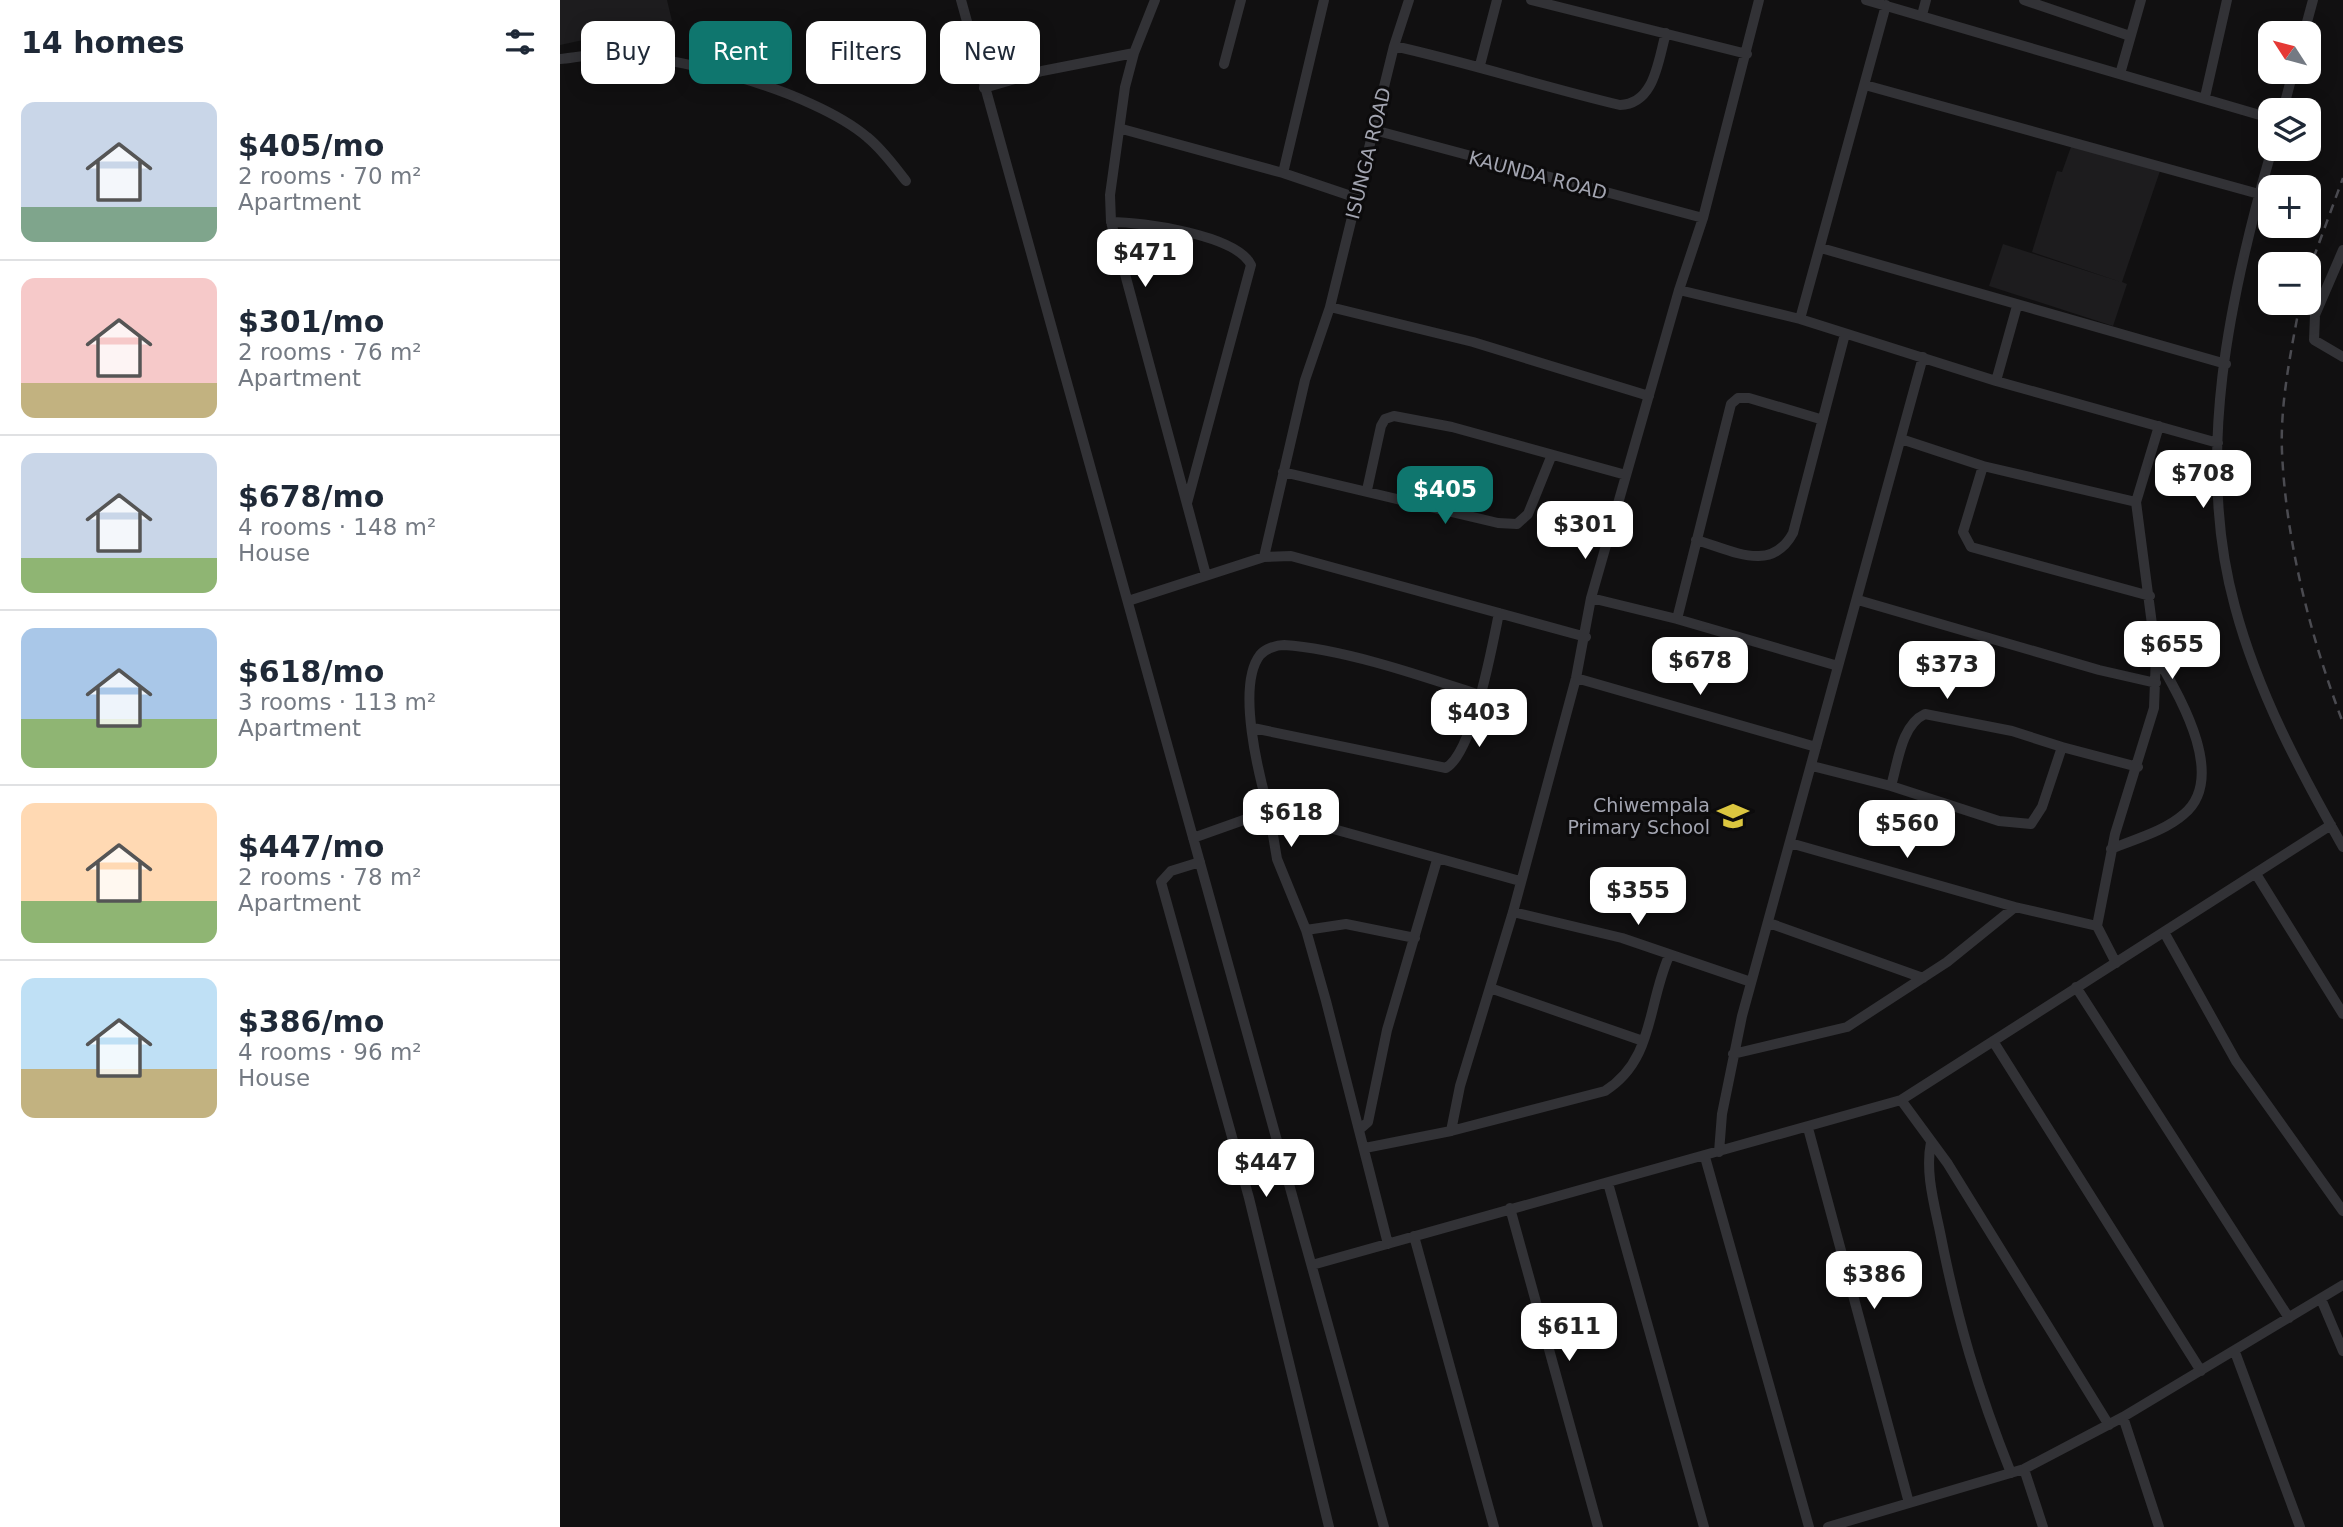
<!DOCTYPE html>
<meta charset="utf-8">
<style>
body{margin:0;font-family:"DejaVu Sans",sans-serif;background:#f6f6f7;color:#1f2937;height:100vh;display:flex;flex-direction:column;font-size:26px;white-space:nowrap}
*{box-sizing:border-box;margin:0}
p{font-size:23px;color:#747a83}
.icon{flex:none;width:38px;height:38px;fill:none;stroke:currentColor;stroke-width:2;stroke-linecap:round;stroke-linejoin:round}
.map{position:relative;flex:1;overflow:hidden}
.details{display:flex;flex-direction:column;background:#fff;width:560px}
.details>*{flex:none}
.banner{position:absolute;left:21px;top:21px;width:665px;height:63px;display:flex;gap:14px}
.needle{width:46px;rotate:306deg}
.buttons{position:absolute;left:1698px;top:21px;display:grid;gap:14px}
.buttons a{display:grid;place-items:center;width:63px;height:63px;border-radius:14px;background:#fff;box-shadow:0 4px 18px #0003;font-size:35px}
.price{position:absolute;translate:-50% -60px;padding:0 16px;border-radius:14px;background:#fff;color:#222;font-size:23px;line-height:46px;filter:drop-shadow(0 2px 4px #0008)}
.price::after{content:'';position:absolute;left:50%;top:42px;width:21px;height:16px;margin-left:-10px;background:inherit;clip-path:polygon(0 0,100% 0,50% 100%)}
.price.active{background:#0f766e;color:#fff}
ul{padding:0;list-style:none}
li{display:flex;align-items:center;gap:21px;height:175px;padding:0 21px}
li+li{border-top:2px solid #e0e1e3}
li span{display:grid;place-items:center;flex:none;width:196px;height:140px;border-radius:14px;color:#555}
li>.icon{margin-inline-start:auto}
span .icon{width:84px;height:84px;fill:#fffc;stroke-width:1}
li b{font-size:30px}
h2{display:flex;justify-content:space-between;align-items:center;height:84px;padding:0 21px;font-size:30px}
.chip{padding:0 24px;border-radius:14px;background:#fff;box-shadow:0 4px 18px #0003;font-size:24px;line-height:63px}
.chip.active{background:#0f766e;color:#fff}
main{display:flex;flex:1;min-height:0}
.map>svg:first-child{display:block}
</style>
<main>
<section class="details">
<h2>14 homes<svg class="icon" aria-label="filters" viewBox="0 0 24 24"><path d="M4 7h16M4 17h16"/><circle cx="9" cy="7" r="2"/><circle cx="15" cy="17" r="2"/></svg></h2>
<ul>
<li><span style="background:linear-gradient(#c9d6e8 75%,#7fa58c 0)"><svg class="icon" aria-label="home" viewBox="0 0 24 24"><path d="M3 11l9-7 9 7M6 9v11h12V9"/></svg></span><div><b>$405/mo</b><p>2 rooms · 70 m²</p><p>Apartment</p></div></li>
<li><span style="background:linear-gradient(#f6c9c9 75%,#c2b280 0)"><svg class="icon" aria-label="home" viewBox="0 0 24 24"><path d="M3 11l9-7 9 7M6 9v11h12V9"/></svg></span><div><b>$301/mo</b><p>2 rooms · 76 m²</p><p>Apartment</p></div></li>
<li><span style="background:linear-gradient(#c9d6e8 75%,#8fb573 0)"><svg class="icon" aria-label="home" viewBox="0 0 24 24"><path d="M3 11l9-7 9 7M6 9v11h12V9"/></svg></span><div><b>$678/mo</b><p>4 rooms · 148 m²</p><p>House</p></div></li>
<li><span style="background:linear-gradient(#a9c7e8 65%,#8fb573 0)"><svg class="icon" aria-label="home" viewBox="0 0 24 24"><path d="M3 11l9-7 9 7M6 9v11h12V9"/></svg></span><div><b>$618/mo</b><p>3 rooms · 113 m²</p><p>Apartment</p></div></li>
<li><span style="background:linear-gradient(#ffd9b3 70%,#8fb573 0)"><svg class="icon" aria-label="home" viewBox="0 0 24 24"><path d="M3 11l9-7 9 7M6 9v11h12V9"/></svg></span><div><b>$447/mo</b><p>2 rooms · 78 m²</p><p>Apartment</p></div></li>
<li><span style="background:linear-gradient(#bfe0f5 65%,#c2b280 0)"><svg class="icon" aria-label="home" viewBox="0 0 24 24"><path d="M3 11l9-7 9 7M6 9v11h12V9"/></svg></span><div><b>$386/mo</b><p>4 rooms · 96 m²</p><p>House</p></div></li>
</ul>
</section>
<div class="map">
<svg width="1783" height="1527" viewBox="0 0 1783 1527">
<rect width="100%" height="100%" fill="#111011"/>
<path fill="#1d1c1e" d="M 0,0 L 107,0 L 112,21 L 0,45 Z
M 1512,144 L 1600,171 L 1562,282 L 1567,284 L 1553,326 L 1429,286 L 1443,244 L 1561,282 L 1472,252 L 1495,177 L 1497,171 L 1502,172 Z"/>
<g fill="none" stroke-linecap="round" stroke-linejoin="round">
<path stroke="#323236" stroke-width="10" d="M 401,0 L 824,1527
M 595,0 L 574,53 L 565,87 L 550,195 L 551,222 L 646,575
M 971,0 L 1187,54
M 1306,0 L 1710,118
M 1464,0 L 1570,36
M 1362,15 L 1366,0
M 1744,33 L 1753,0
M 834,46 C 910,63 984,87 1060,105 C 1095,104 1098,60 1106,33
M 0,59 C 12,58 25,55 37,55 C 109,51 253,91 307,137 C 323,150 334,166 346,181
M 664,64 L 681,0
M 920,65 L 937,0
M 1560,74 L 1581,0
M 1305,85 L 1699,194
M 424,88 L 482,71 L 574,53
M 1645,97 L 1667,0
M 1723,110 L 1733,72
M 562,129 L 723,173 L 797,198
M 814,130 L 1143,218
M 1712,149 C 1670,294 1634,458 1675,607 C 1698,693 1740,771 1783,847
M 723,173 L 764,0
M 551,222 C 583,222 677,235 691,265 L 627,503
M 1261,248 L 1666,364
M 1783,250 L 1755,315 L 1754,340 L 1783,357
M 1119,290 L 1240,319 L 1436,381 L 1658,443
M 770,307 L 913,342 L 1089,396
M 1240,319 L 1326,5
M 1436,381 L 1457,306
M 1341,439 L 1423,466 L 1403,532 L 1411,547 L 1590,596
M 1423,466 L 1576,502
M 723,472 L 938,523 L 957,524 L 968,514 L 991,457
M 807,490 L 821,426 L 825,419 L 834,416 L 892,427 L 1066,475
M 1136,540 C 1172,550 1211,574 1233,533 L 1285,334
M 704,557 L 745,380 L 770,307 L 834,46 L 849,0
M 1031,598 L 1117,619 L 1278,666
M 1298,600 L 1539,670 L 1596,683
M 568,601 L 704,557 L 731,556 L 1026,637
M 1117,619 L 1171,404 L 1178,398 L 1189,398 L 1260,419
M 1016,678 L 1256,747
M 920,695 C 862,676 784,649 724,645 C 716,645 705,649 700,655 C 676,686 699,776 709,811 L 960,881
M 693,728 L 886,768 C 913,752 932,647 939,613
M 1252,766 L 1331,786 L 1439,821 L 1471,824 L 1482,807 L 1502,747 L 1578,767
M 1331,786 C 1338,763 1341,725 1365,714 L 1452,731 L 1502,747
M 633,838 L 709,811 L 717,859 L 746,930 L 766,1001 L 828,1244
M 1230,843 L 1455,907
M 1551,849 C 1575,839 1605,831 1624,814 C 1668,777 1619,696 1597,657
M 640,862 L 611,871 L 601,882 L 689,1198 L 769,1527
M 1696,874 L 1783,1014
M 953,912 L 1062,938 L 1191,982
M 1209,923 L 1363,978
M 1537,926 L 1555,834 L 1594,708 L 1596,655 L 1576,502 L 1599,426
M 746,930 L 786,924 L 855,938
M 1604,932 L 1676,1061 L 1783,1211
M 1516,987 L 1729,1318
M 930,988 L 1083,1041
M 1433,1041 L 1641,1371
M 1173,1054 L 1287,1027 L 1387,962 L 1455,907 L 1537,926 L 1556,963
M 1341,1100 L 1388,1164 L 1549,1425
M 1248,1128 L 1349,1503
M 800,1129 L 808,1122 L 827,1030 L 877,860
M 891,1131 L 900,1086 L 953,912 L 1016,678 L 1031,598 L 1119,290 L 1143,218 L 1199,0
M 1371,1142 C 1365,1172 1374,1203 1380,1232 C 1397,1319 1418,1391 1451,1473
M 805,1148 L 891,1131 L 1045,1091 C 1094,1060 1087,1006 1109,956
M 1159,1152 L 1162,1114 L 1182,1016 L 1363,357
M 1145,1157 L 1249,1527
M 1048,1183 L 1144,1527
M 950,1208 L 1038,1527
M 854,1236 L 934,1527
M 752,1265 L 1341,1100 L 1771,825
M 1761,1299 L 1783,1351
M 1675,1352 L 1740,1527
M 1563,1417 L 1599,1527
M 1464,1469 L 1483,1527
M 1268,1527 L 1464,1469 L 1563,1417 L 1783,1285"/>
<path stroke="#4b4b51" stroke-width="2.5" stroke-dasharray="9 7" stroke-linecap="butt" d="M 1748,273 L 1783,178
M 1740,303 C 1731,351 1720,403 1722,452 C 1726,543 1751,638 1783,723"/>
</g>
<defs>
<symbol id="school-bare" viewBox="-9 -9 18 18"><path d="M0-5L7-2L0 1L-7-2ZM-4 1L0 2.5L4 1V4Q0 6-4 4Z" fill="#dbc63f" stroke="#0c0b0c" stroke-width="2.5" paint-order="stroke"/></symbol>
</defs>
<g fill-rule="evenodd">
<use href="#school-bare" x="1151" y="794" width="44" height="44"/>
</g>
<g text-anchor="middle" stroke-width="6" stroke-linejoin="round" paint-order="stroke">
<g font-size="19" fill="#a3a5b1" stroke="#0c0b0c">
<text transform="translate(808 153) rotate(-76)" y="7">ISUNGA ROAD</text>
<text transform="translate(978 175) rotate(15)" y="7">KAUNDA ROAD</text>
</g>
<g font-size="19" fill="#a3a5b1" stroke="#0c0b0c" text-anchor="end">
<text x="1150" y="812">Chiwempala<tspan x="1150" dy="22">Primary School</tspan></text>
</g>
</g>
</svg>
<div class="buttons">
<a><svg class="needle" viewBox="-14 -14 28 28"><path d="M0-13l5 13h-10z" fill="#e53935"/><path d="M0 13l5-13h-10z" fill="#747a83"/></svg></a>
<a><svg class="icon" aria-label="layers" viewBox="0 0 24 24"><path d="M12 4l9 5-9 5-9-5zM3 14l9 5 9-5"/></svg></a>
<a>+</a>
<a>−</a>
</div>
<b class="price" style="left:585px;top:289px">$471</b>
<b class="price" style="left:1643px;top:510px">$708</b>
<b class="price active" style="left:885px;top:526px">$405</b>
<b class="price" style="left:1025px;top:561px">$301</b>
<b class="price" style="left:1612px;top:681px">$655</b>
<b class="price" style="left:1140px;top:697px">$678</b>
<b class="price" style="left:1387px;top:701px">$373</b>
<b class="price" style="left:919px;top:749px">$403</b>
<b class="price" style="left:731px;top:849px">$618</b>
<b class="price" style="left:1347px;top:860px">$560</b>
<b class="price" style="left:1078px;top:927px">$355</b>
<b class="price" style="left:706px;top:1199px">$447</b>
<b class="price" style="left:1314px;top:1311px">$386</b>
<b class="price" style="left:1009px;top:1363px">$611</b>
<div class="banner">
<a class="chip">Buy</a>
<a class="chip active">Rent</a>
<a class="chip">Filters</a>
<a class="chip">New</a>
</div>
</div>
</main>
